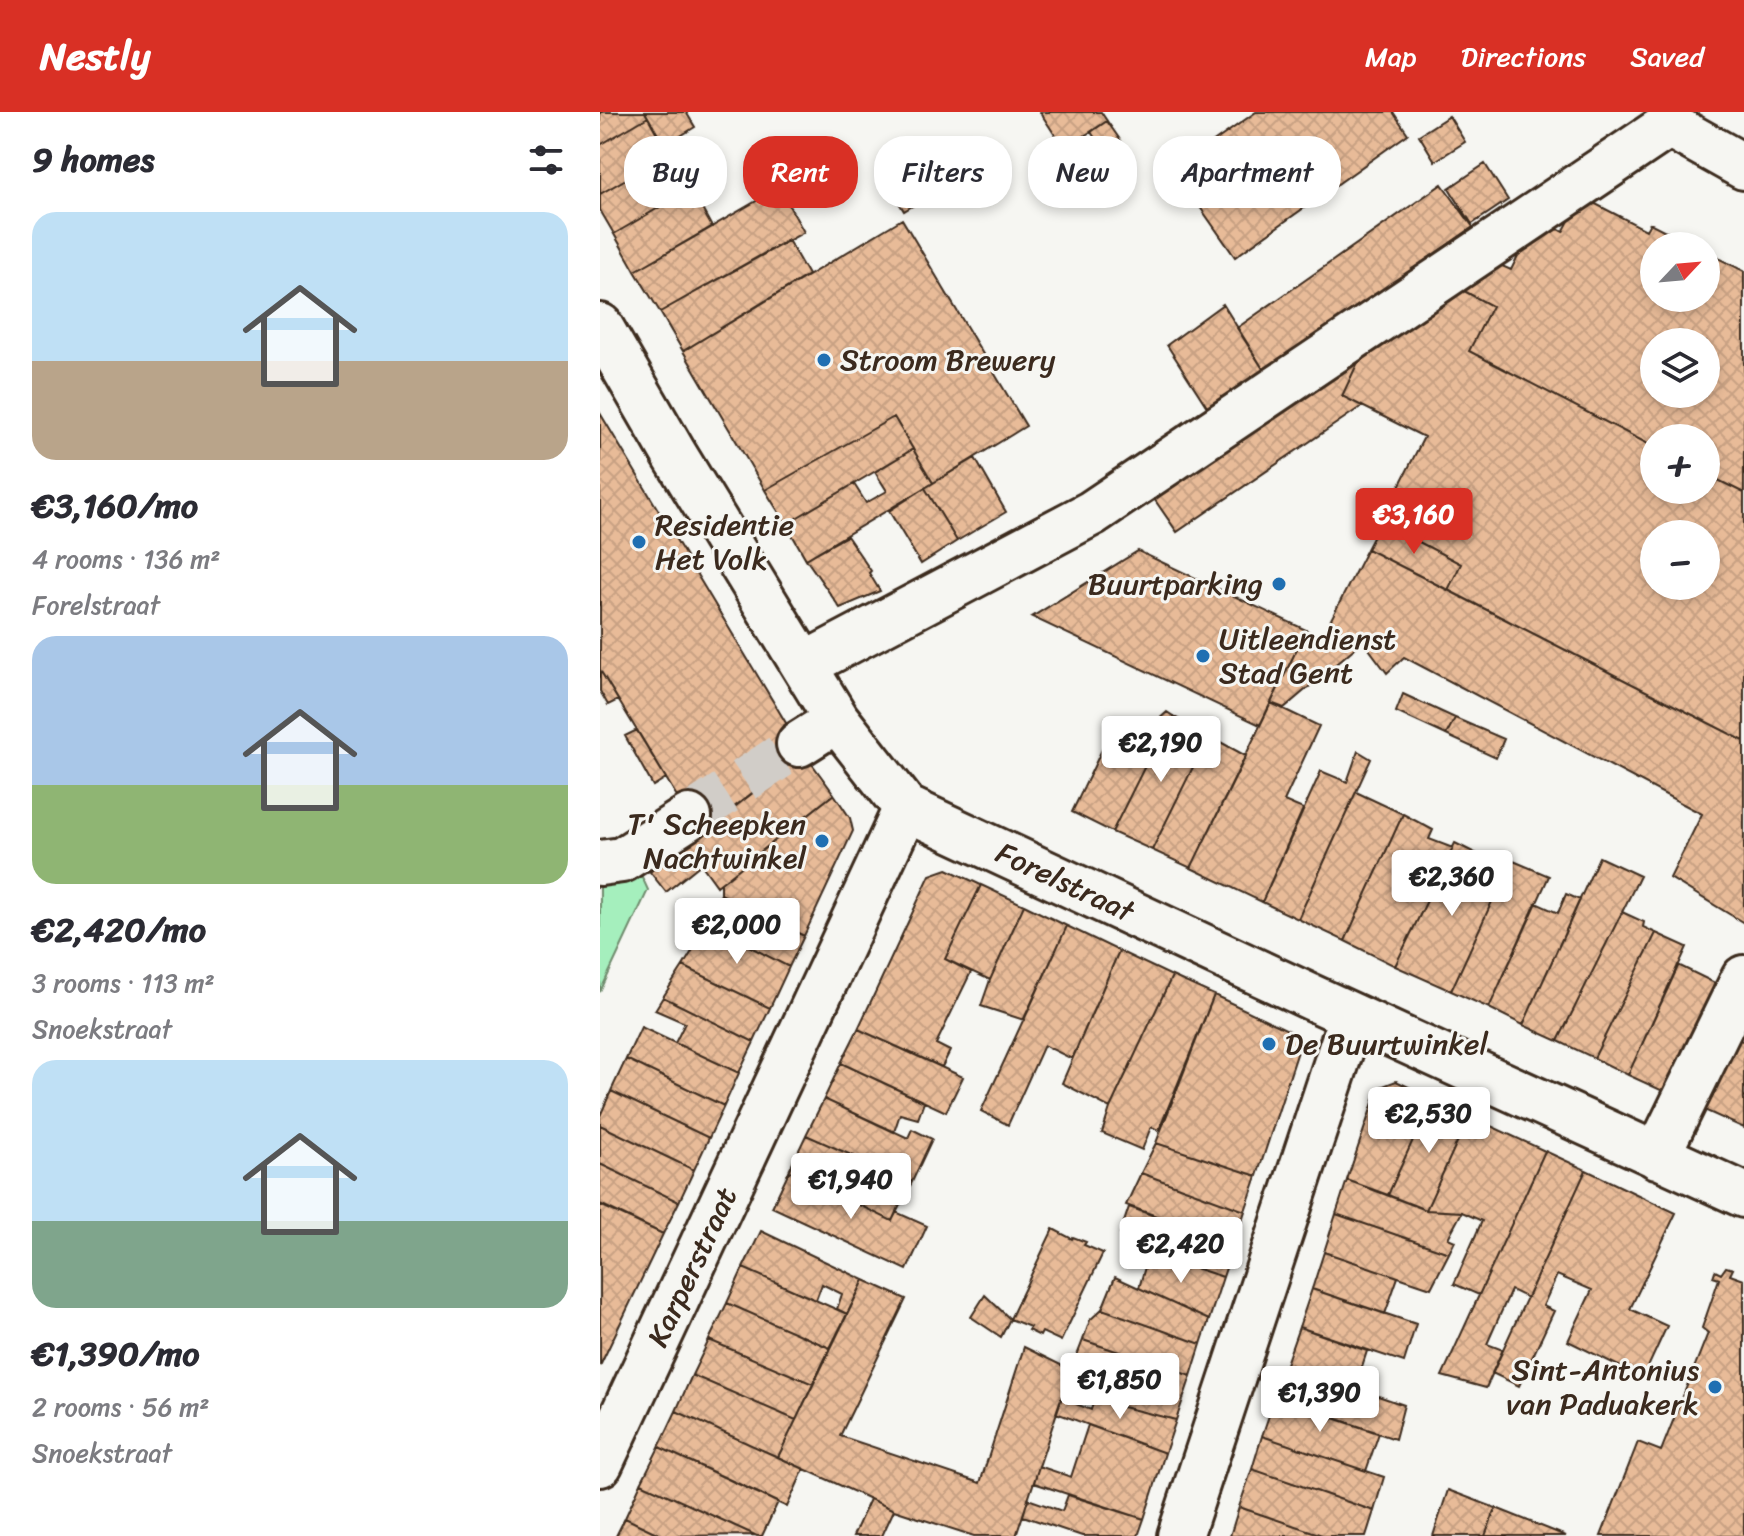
<!DOCTYPE html>
<meta charset="utf-8">
<style>
body{margin:0;font-family:Sriracha,sans-serif;background:#f2f2f3;color:#2b2b33;height:100vh;display:flex;flex-direction:column;font-size:30px;white-space:nowrap}
*{box-sizing:border-box;margin:0}
p{font-size:26px;color:#7c7c81}
.icon{flex:none;width:44px;height:44px;fill:none;stroke:currentColor;stroke-width:2;stroke-linecap:round;stroke-linejoin:round}
.map{position:relative;flex:1;overflow:hidden}
.side{display:flex;flex-direction:column;background:#fff;width:600px}
.side>*{flex:none}
.banner{position:absolute;left:24px;top:24px;width:760px;height:72px;display:flex;gap:16px}
.needle{width:52px;rotate:64deg}
.fabs{position:absolute;left:1040px;top:120px;display:grid;gap:16px}
.fabs a{display:grid;place-items:center;width:80px;height:80px;border-radius:50%;background:#fff;box-shadow:0 4px 12px #0003;font-size:40px}
.price{position:absolute;translate:-50% -68px;padding:0 18px;border-radius:8px;background:#fff;color:#222;font-size:26px;line-height:52px;filter:drop-shadow(0 2px 4px #0008)}
.price::after{content:'';position:absolute;left:50%;top:48px;width:24px;height:18px;margin-left:-12px;background:inherit;clip-path:polygon(0 0,100% 0,50% 100%)}
.price.current{background:#d93025;color:#fff}
ul{padding:0;list-style:none}
li{display:grid;align-content:center;gap:16px;height:424px;padding:0 32px}
li span{display:grid;place-items:center;height:248px;border-radius:24px;color:#555}
li>.icon{margin-inline-start:auto}
span .icon{width:144px;height:144px;fill:#fffc;stroke-width:1}
li b{font-size:34px}
h2{display:flex;justify-content:space-between;align-items:center;height:96px;padding:0 32px;font-size:34px}
.tag{padding:0 28px;border-radius:32px;background:#fff;box-shadow:0 4px 12px #0003;font-size:28px;line-height:72px}
.tag.current{background:#d93025;color:#fff}
header{display:flex;align-items:center;gap:48px;box-sizing:border-box;height:112px;padding:0 40px;background:#d93025;color:#fff}
header strong{font-size:38px}
nav{display:flex;gap:44px;margin-inline-start:auto;font-size:28px}
main{display:flex;flex:1;min-height:0}
.map>svg:first-child{display:block}
</style>
<header>
<strong>Nestly</strong>
<nav><a>Map</a><a>Directions</a><a>Saved</a></nav>
</header>
<main>
<section class="side">
<h2>9 homes<svg class="icon" aria-label="filters" viewBox="0 0 24 24"><path d="M4 7h16M4 17h16"/><circle cx="9" cy="7" r="2"/><circle cx="15" cy="17" r="2"/></svg></h2>
<ul>
<li><span style="background:linear-gradient(#bfe0f5 60%,#b9a48a 0)"><svg class="icon" aria-label="home" viewBox="0 0 24 24"><path d="M3 11l9-7 9 7M6 9v11h12V9"/></svg></span><div><b>€3,160/mo</b><p>4 rooms · 136 m²</p><p>Forelstraat</p></div></li>
<li><span style="background:linear-gradient(#a9c7e8 60%,#8fb573 0)"><svg class="icon" aria-label="home" viewBox="0 0 24 24"><path d="M3 11l9-7 9 7M6 9v11h12V9"/></svg></span><div><b>€2,420/mo</b><p>3 rooms · 113 m²</p><p>Snoekstraat</p></div></li>
<li><span style="background:linear-gradient(#bfe0f5 65%,#7fa58c 0)"><svg class="icon" aria-label="home" viewBox="0 0 24 24"><path d="M3 11l9-7 9 7M6 9v11h12V9"/></svg></span><div><b>€1,390/mo</b><p>2 rooms · 56 m²</p><p>Snoekstraat</p></div></li>
</ul>
</section>
<div class="map">
<svg width="1144" height="1424" viewBox="0 0 1144 1424">
<defs>
<pattern id="building-cross-hatch" width="8" height="8" patternUnits="userSpaceOnUse" patternTransform="scale(2)"><rect width="8" height="8" fill="#e8bb98"/><path d="M0 0l8 8M0 8l8-8" fill="none" stroke="#c8a183"/></pattern>
</defs>
<rect width="100%" height="100%" fill="#f6f6f2"/>
<filter id="ink" filterUnits="userSpaceOnUse"><feTurbulence type="fractalNoise" baseFrequency=".0125" numOctaves="2"/><feDisplacementMap in="SourceGraphic" scale="16" xChannelSelector="R" yChannelSelector="G"/><feConvolveMatrix kernelMatrix="1 2 1 2 8 2 1 2 1" color-interpolation-filters="sRGB"/></filter>
<g filter="url(#ink)">
<path fill="#a5efbd" stroke="#708c6e" stroke-width="2" d="M 78,687 L 37,754 L 48,778 L 0,880 L 0,736 Z"/>
<path fill="url(#building-cross-hatch)" stroke="#3b2a1e" stroke-width="2" fill-rule="evenodd" d="M 0,0 L 45,0 L 48,5 L 0,33 Z
M 45,0 L 86,0 L 95,15 L 64,34 Z
M 440,0 L 501,0 L 507,9 L 464,37 Z
M 656,0 L 793,0 L 808,22 L 635,145 L 574,58 Z
M 849,4 L 865,30 L 835,49 L 819,23 Z
M 48,5 L 69,42 L 0,82 L 0,33 Z
M 507,9 L 532,45 L 515,56 L 491,20 Z
M 71,41 L 91,77 L 14,122 L 0,98 L 0,82 Z
M 328,48 L 343,75 L 304,99 L 288,72 Z
M 885,52 L 908,88 L 872,112 L 849,76 Z
M 842,72 L 873,115 L 665,260 L 637,216 Z
M 179,76 L 204,120 L 60,200 L 35,159 Z
M 91,77 L 112,115 L 35,159 L 14,122 Z
M 982,85 L 1046,118 L 1050,111 L 1095,134 L 1054,134 L 1054,186 L 1106,186 L 1106,140 L 1144,159 L 1144,381 L 1106,362 L 1106,326 L 1054,326 L 1054,335 L 869,239 L 892,194 L 851,172 L 886,147 L 911,158 L 934,111 L 941,108 L 963,120 ZM 1054,230 L 1106,230 L 1106,282 L 1054,282 Z
M 302,107 L 426,314 L 333,371 L 294,305 L 165,378 L 83,239 Z
M 188,128 L 208,163 L 83,239 L 60,200 Z
M 851,172 L 892,194 L 869,239 L 1054,335 L 1054,378 L 1106,378 L 1106,362 L 1144,381 L 1144,629 L 848,478 L 861,452 L 781,410 L 824,325 L 742,284 L 768,229 ZM 1054,422 L 1106,422 L 1106,474 L 1054,474 Z
M 623,192 L 665,260 L 609,298 L 567,233 Z
M 768,229 L 742,284 L 762,294 L 577,420 L 550,381 Z
M 0,301 L 204,641 L 100,722 L 0,558 Z
M 294,305 L 313,337 L 186,412 L 165,378 Z
M 313,337 L 333,371 L 206,447 L 186,412 L 254,372 L 266,391 L 287,379 L 275,360 Z
M 375,346 L 406,400 L 357,429 L 325,376 Z
M 325,376 L 357,429 L 321,452 L 289,399 Z
M 781,410 L 861,452 L 848,478 L 767,437 Z
M 247,424 L 271,459 L 269,461 L 280,479 L 240,496 L 206,447 Z
M 767,437 L 1144,629 L 1144,811 L 1070,766 L 1102,702 L 804,545 L 787,561 L 763,529 L 684,596 L 671,591 L 706,518 L 722,525 Z
M 538,439 L 706,518 L 660,613 L 432,505 Z
M 0,558 L 18,588 L 8,593 L 0,579 Z
M 803,582 L 855,606 L 846,623 L 796,600 Z
M 671,591 L 719,614 L 684,689 L 703,697 L 662,790 L 591,756 Z
M 567,600 L 576,606 L 558,628 L 512,720 L 472,700 L 510,621 L 527,607 L 548,617 Z
M 576,606 L 613,626 L 601,639 L 552,738 L 512,720 L 558,628 Z
M 855,606 L 904,627 L 896,646 L 846,623 Z
M 37,618 L 66,666 L 53,674 L 25,624 Z
M 613,626 L 646,644 L 591,756 L 552,738 L 601,639 Z
M 758,639 L 771,647 L 698,807 L 662,790 L 721,659 L 747,670 Z
M 204,641 L 234,682 L 117,774 L 101,752 L 66,780 L 50,760 Z
M 756,680 L 803,702 L 745,829 L 698,807 Z
M 234,682 L 250,706 L 253,719 L 204,824 L 121,782 L 121,771 Z
M 803,702 L 833,718 L 829,727 L 853,736 L 795,854 L 745,829 Z
M 855,731 L 907,757 L 851,879 L 795,854 Z
M 999,745 L 1040,764 L 958,929 L 923,913 Z
M 911,748 L 949,764 L 889,896 L 851,879 Z
M 347,757 L 381,773 L 345,847 L 371,860 L 336,932 L 350,939 L 342,955 L 258,917 L 330,763 Z
M 381,773 L 424,793 L 390,868 L 345,847 Z
M 121,782 L 204,824 L 189,855 L 108,813 Z
M 966,782 L 980,788 L 923,913 L 889,896 L 936,791 L 958,801 Z
M 424,793 L 467,814 L 424,908 L 381,894 L 390,868 Z
M 1022,800 L 1044,810 L 1043,815 L 1056,821 L 994,946 L 958,929 Z
M 108,813 L 189,855 L 170,896 L 83,854 Z
M 467,814 L 519,839 L 472,947 L 444,933 L 408,1013 L 381,999 Z
M 1056,821 L 1087,835 L 1028,963 L 994,946 Z
M 519,839 L 572,864 L 510,996 L 462,971 Z
M 1078,853 L 1117,872 L 1065,980 L 1028,963 Z
M 83,854 L 170,896 L 154,930 L 63,885 Z
M 572,864 L 614,883 L 559,1018 L 551,1015 L 542,1038 L 502,1021 L 510,996 Z
M 614,883 L 692,920 L 699,936 L 657,1064 L 556,1031 Z
M 63,885 L 154,930 L 139,961 L 75,931 L 85,911 L 55,898 Z
M 41,915 L 139,961 L 124,994 L 26,947 Z
M 258,917 L 363,965 L 346,1000 L 241,951 Z
M 1137,926 L 1144,930 L 1144,1016 L 1102,997 Z
M 26,947 L 124,994 L 109,1026 L 11,979 Z
M 241,951 L 324,990 L 318,1007 L 300,1002 L 294,1020 L 224,987 Z
M 796,969 L 832,986 L 788,1083 L 747,1068 L 778,976 Z
M 11,979 L 109,1026 L 94,1058 L 0,1013 L 0,1004 Z
M 832,986 L 869,1004 L 826,1098 L 788,1083 Z
M 224,987 L 308,1026 L 312,1017 L 332,1027 L 312,1070 L 206,1023 Z
M 869,1004 L 945,1039 L 879,1183 L 854,1172 L 882,1109 L 862,1100 L 826,1098 Z
M 0,1013 L 94,1058 L 79,1090 L 0,1052 Z
M 206,1023 L 312,1070 L 292,1109 L 189,1059 Z
M 556,1031 L 657,1064 L 645,1099 L 541,1061 Z
M 945,1039 L 986,1058 L 927,1186 L 911,1178 L 887,1232 L 903,1238 L 886,1276 L 842,1264 Z
M 0,1052 L 79,1090 L 63,1122 L 0,1092 Z
M 986,1058 L 1076,1101 L 1030,1197 L 1067,1214 L 1043,1266 L 968,1229 L 992,1178 L 957,1163 L 943,1194 L 954,1199 L 919,1274 L 892,1261 Z
M 189,1059 L 292,1109 L 296,1100 L 327,1114 L 307,1158 L 172,1095 Z
M 541,1061 L 645,1099 L 634,1132 L 526,1093 Z
M 747,1068 L 826,1098 L 862,1100 L 848,1126 L 855,1129 L 849,1141 L 736,1102 Z
M 0,1093 L 63,1122 L 0,1254 Z
M 529,1095 L 634,1132 L 623,1165 L 549,1141 L 552,1133 L 520,1122 Z
M 736,1102 L 849,1141 L 831,1176 L 724,1140 Z
M 453,1117 L 472,1127 L 473,1125 L 486,1130 L 484,1133 L 503,1141 L 461,1229 L 442,1220 L 440,1224 L 428,1218 L 430,1215 L 410,1207 Z
M 161,1119 L 264,1168 L 247,1202 L 237,1197 L 242,1182 L 222,1172 L 216,1188 L 143,1156 Z
M 724,1140 L 798,1165 L 785,1202 L 712,1177 Z
M 549,1141 L 623,1165 L 609,1208 L 539,1176 Z
M 1126,1155 L 1133,1157 L 1130,1163 L 1144,1168 L 1144,1424 L 1001,1424 L 1038,1330 L 1061,1339 L 1108,1221 L 1102,1216 L 1119,1167 L 1113,1165 L 1115,1159 L 1121,1162 Z
M 143,1156 L 247,1202 L 230,1236 L 127,1191 Z
M 515,1165 L 609,1208 L 601,1232 L 502,1197 Z
M 264,1168 L 306,1187 L 240,1324 L 380,1371 L 424,1235 L 471,1258 L 416,1424 L 374,1424 L 294,1398 L 178,1345 Z
M 712,1177 L 816,1212 L 804,1250 L 699,1215 Z
M 385,1183 L 410,1207 L 401,1225 L 371,1205 Z
M 127,1191 L 230,1236 L 213,1272 L 109,1228 Z
M 502,1197 L 601,1232 L 591,1264 L 483,1228 L 490,1208 Z
M 699,1215 L 767,1239 L 755,1276 L 686,1252 Z
M 109,1228 L 213,1272 L 196,1308 L 92,1263 Z
M 483,1228 L 591,1264 L 576,1308 L 494,1288 L 465,1275 Z
M 686,1252 L 804,1293 L 795,1327 L 675,1286 Z
M 92,1263 L 196,1308 L 178,1345 L 76,1299 Z
M 465,1275 L 479,1281 L 476,1292 L 491,1298 L 494,1288 L 576,1308 L 565,1341 L 456,1301 Z
M 675,1286 L 779,1321 L 766,1359 L 662,1324 Z
M 76,1299 L 204,1357 L 187,1395 L 59,1335 Z
M 488,1313 L 565,1341 L 544,1407 L 434,1371 L 439,1354 L 471,1365 Z
M 662,1324 L 784,1365 L 774,1399 L 652,1357 Z
M 59,1335 L 178,1390 L 162,1424 L 157,1424 L 41,1371 Z
M 652,1357 L 774,1399 L 766,1424 L 725,1424 L 639,1395 Z
M 41,1371 L 155,1423 L 63,1424 L 25,1406 Z
M 848,1378 L 896,1396 L 885,1424 L 833,1424 Z
M 468,1383 L 544,1407 L 538,1424 L 482,1424 L 423,1404 L 428,1387 L 462,1399 Z
M 270,1387 L 294,1398 L 282,1424 L 253,1424 Z
M 639,1395 L 725,1424 L 630,1424 Z
M 896,1396 L 966,1424 L 885,1424 Z
M 25,1406 L 63,1424 L 16,1424 Z"/>
<g fill="none" stroke-linecap="round" stroke-linejoin="round">
<path stroke="#d1cdc8" stroke-width="44" stroke-dasharray="44 22" stroke-linecap="butt" d="M 89,705 L 199,632"/>
<defs>
<path id="minor" d="M 0,214 L 74,342 L 237,608 L 306,696 L 713,886 L 1144,1083
M 204,553 L 492,401 L 1069,13 L 1144,55
M 199,632 L 237,608
M 0,751 L 22,748 L 89,705
M 1057,1044 L 1144,866
M 0,1352 L 306,696
M 580,1424 L 752,904"/>
</defs>
<use href="#minor" stroke="#3b2a1e" stroke-width="50"/>
<use href="#minor" stroke="#f6f6f2" stroke-width="44"/>
</g>
</g>
<g fill="#1f6fb2" stroke="#f6f6f2" stroke-width="3">
<circle cx="224" cy="248" r="8"/>
<circle cx="39" cy="430" r="8"/>
<circle cx="679" cy="472" r="8"/>
<circle cx="603" cy="544" r="8"/>
<circle cx="222" cy="729" r="8"/>
<circle cx="669" cy="932" r="8"/>
<circle cx="1115" cy="1275" r="8"/>
</g>
<g text-anchor="middle" stroke-width="6" stroke-linejoin="round" paint-order="stroke">
<g font-size="30" fill="#3b2a1e" stroke="#f6f6f2" text-anchor="start">
<text x="240" y="258">Stroom Brewery</text>
<text x="55" y="423">Residentie<tspan x="55" dy="34">Het Volk</tspan></text>
<text x="663" y="482" text-anchor="end">Buurtparking</text>
<text x="619" y="537">Uitleendienst<tspan x="619" dy="34">Stad Gent</tspan></text>
<text x="206" y="722" text-anchor="end">T' Scheepken<tspan x="206" dy="34">Nachtwinkel</tspan></text>
<text x="685" y="942">De Buurtwinkel</text>
<text x="1099" y="1268" text-anchor="end">Sint-Antonius<tspan x="1099" dy="34">van Paduakerk</tspan></text>
</g>
<g font-size="30" fill="#3b2a1e" stroke="#f6f6f2">
<text transform="translate(465 770) rotate(25)" y="10">Forelstraat</text>
<text transform="translate(92 1155) rotate(-65)" y="10">Karperstraat</text>
</g>
</g>
</svg>
<div class="fabs">
<a><svg class="needle" viewBox="-14 -14 28 28"><path d="M0-13l5 13h-10z" fill="#e53935"/><path d="M0 13l5-13h-10z" fill="#7c7c81"/></svg></a>
<a><svg class="icon" aria-label="layers" viewBox="0 0 24 24"><path d="M12 4l9 5-9 5-9-5zM3 14l9 5 9-5"/></svg></a>
<a>+</a>
<a>−</a>
</div>
<b class="price current" style="left:814px;top:444px">€3,160</b>
<b class="price" style="left:561px;top:672px">€2,190</b>
<b class="price" style="left:852px;top:806px">€2,360</b>
<b class="price" style="left:137px;top:854px">€2,000</b>
<b class="price" style="left:829px;top:1043px">€2,530</b>
<b class="price" style="left:251px;top:1109px">€1,940</b>
<b class="price" style="left:581px;top:1173px">€2,420</b>
<b class="price" style="left:520px;top:1309px">€1,850</b>
<b class="price" style="left:720px;top:1322px">€1,390</b>
<div class="banner">
<a class="tag">Buy</a>
<a class="tag current">Rent</a>
<a class="tag">Filters</a>
<a class="tag">New</a>
<a class="tag">Apartment</a>
</div>
</div>
</main>
